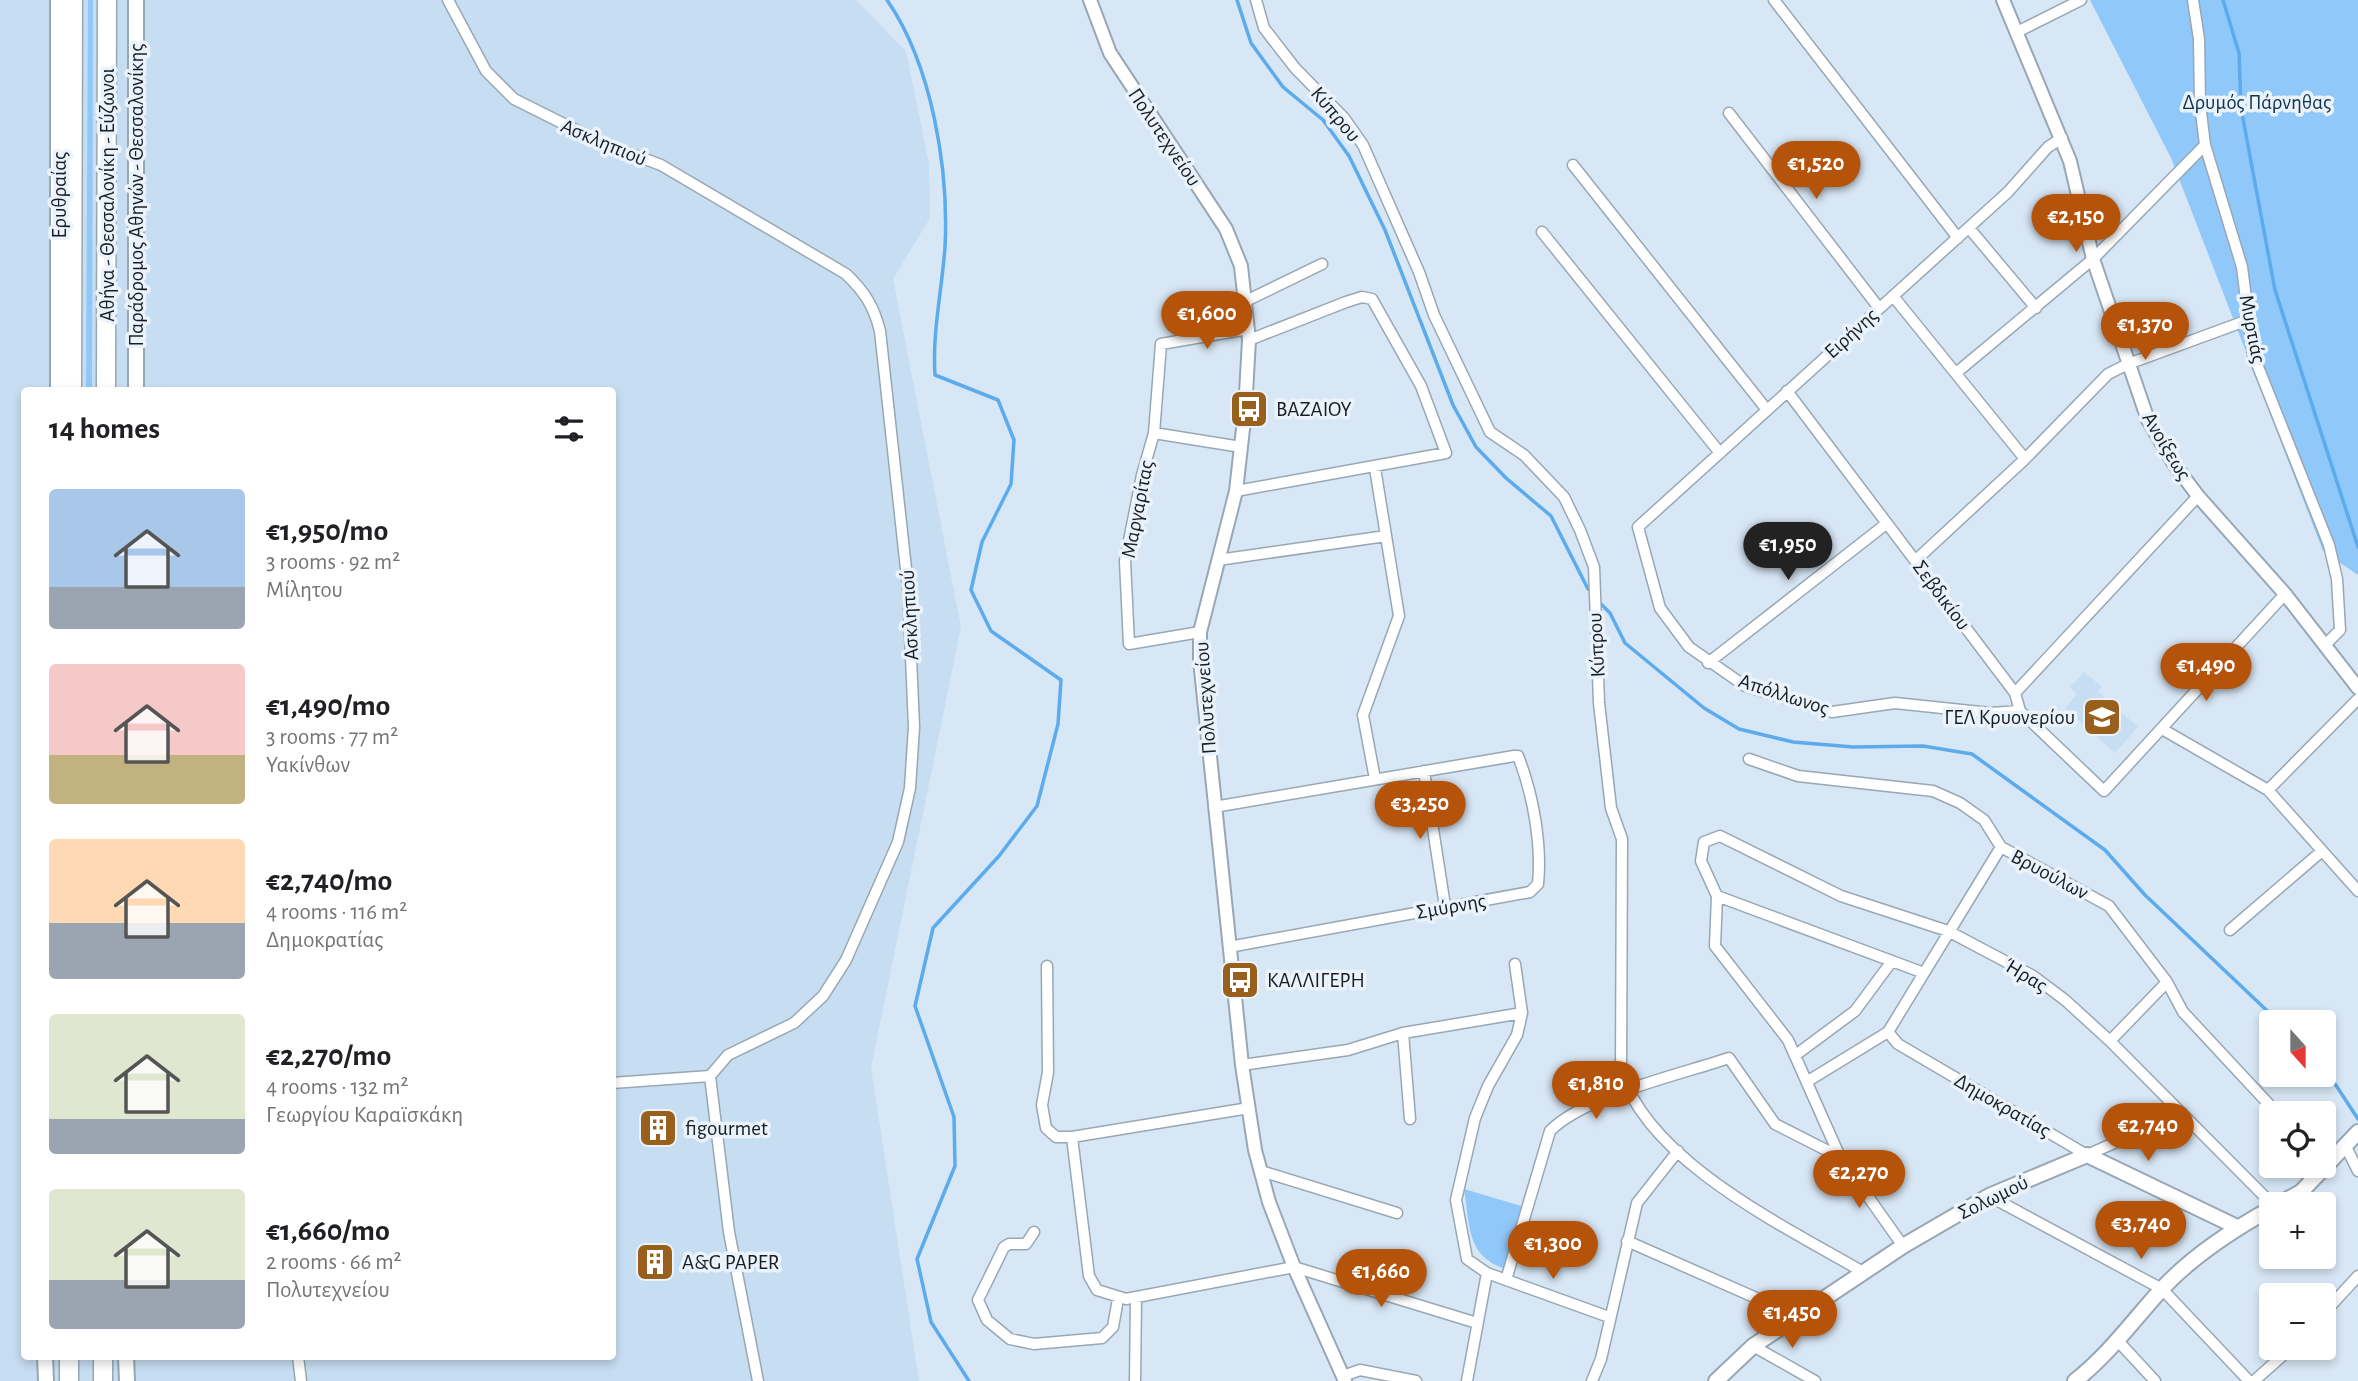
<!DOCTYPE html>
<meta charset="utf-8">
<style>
body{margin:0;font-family:"Alegreya Sans",sans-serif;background:#f2f2f2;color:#202124;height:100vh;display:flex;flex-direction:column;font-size:26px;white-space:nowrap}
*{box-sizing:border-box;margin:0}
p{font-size:23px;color:#757577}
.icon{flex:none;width:38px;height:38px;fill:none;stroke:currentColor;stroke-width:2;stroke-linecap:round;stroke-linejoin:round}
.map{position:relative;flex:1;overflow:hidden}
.details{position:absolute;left:21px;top:387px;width:595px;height:973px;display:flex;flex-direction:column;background:#fff;border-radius:7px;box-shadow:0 4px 10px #0003}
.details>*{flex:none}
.needle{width:46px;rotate:159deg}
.fabs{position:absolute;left:2259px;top:1010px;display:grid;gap:14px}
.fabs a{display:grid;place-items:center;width:77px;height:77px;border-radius:7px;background:#fff;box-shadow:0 4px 10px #0003;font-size:35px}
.price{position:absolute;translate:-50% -60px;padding:0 16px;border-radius:24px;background:#b45309;color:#fff;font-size:23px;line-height:46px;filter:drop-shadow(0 2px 4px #0008)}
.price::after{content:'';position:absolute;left:50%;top:42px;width:21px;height:16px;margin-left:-10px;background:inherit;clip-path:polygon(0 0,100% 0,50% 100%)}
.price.selected{background:#222;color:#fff}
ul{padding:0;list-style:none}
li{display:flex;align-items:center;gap:21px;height:175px;padding:0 28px}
li span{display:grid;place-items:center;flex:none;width:196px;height:140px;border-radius:7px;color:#555}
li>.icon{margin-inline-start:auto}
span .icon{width:84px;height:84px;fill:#fffc;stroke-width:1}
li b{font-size:30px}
h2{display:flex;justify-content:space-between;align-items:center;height:84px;padding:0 28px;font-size:30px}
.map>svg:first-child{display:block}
</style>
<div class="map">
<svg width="2358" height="1381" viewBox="0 0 2358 1381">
<rect width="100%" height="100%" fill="#d8e7f5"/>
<path fill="#c7ddf1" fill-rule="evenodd" d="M 0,0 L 856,0 L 906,51 L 929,164 L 930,218 L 893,279 L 961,627 L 871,1068 L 919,1381 L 0,1381 ZM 24,390 L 612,390 L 612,1356 L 24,1356 Z
M 2084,672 L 2102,687 L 2098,691 L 2138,727 L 2115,753 L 2065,708 L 2077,694 L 2070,687 Z"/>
<path fill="#90c8fa" d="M 88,0 L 93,0 L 92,390 L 86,390 Z
M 2090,0 L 2358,0 L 2358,575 L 2323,551 L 2171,158 Z
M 1464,1189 L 1525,1207 L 1505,1269 C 1466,1256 1470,1225 1464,1189 Z"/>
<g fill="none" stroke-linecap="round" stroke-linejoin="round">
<path stroke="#5cabed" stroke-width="3.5" d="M 887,0 C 932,65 949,169 945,247 C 942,290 932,333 935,375 L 998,400 L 1014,440 L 1011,484 L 982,542 L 971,590 L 991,631 L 1061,680 L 1058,724 L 1037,806 L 999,856 L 933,928 L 915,1006 L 954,1117 L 955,1166 L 917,1259 L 931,1322 L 969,1381
M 1237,0 L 1251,43 L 1283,87 L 1323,120 L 1349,156 L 1385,230 L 1453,405 L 1476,447 L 1506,478 L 1551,516 L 1588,589
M 2223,0 L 2239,53 L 2241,108 L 2275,290 L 2358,547
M 1600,603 L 1610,613 L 1625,643 L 1704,708 L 1739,729 L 1793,742 L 1853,747 L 1923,746 L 1972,754 L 2105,850 L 2145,895 L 2279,1022
M 2324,1067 L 2358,1119"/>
<defs>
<path id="minor" d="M 448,0 L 486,71 L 514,99 L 602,143 L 661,165 L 846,274 C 865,292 874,307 880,331 L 908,587 L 914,727 L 910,788 L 898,842 L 846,960 L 823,996 L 794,1023 L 728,1055 L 710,1076 L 729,1232 L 758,1381
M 1256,0 L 1264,28 L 1295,68 L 1344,118 L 1363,145 L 1419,272 L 1434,315 L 1490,432 L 1524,455 L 1564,497 L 1580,530 L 1594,567 L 1599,703 L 1611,808 L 1622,839 L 1621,1071 C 1649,1162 1786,1227 1863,1272
M 1774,0 L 1958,238
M 2193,0 L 2199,39 L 2200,104 L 2205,145 L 2242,267 L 2253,354 L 2329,545 L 2337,579 L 2340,630 L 2325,645
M 2017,32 L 2081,0
M 1729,113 L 1879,308
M 1573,165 L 1767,410
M 1969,228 L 2036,308
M 1542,232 L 1720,453
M 1893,296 L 2025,459
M 1246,301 L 1322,264
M 1956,373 L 2093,259 L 2205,145
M 1787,391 L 2015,693 L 2020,711 L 2104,791 L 2285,594
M 1154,433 L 1241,447
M 1375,468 L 1399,616 L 1363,715 L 1375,779
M 1236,491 L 1446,453 L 1421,386 L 1372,299 L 1362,297 L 1346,302 L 1249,340
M 1218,560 L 1386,536
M 1916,560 L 2025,459 L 2108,374 L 2128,364 L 2248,320
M 1200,632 L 1129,644 L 1125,561 L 1142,475 L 1154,433 L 1161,344 L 1248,329
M 1708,663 L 1886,524
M 2015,693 L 2198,496
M 2020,711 L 1990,713 L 1895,703 L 1832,712 L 1745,686 L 1689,647 L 1660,608 L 1638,527 L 2008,192 L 2048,147 L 2062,138
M 2162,729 L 2268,790 L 2358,891
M 1749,759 L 1798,776 L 1933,791 L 1960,803 L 1984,820 L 2001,847 L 2109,906 L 2167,982 L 2183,1012 L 2277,1113
M 1424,771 L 1445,906
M 2268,790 L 2358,699
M 1214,807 L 1514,756 L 1518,756 C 1533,794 1542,844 1538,884 L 1530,892 L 1229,947
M 1717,896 L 1715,946 L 1788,1040 L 1840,1157 L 1903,1246
M 2230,930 L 2322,851
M 1515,964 L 1522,1013 L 1517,1035 L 1488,1086 L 1475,1118 L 1456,1200 L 1467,1259 L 1487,1273 L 1609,1317
M 1047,966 L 1048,1072 L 1042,1105 L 1046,1128 L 1056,1137 L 1072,1137 L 1249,1108
M 1924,973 L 1717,896 L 1701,861 L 1704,842 L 1720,836 L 1841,896 L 1948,931 L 2033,976 L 2065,1000 L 2110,1041 L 2272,1204
M 1888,1032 L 1898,1044 L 2087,1155 L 2182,1113
M 1403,1033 L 1410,1119
M 2110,1041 L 2167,982
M 1797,1054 L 1855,1011 L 1892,961
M 1242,1065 L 1348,1050 L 1403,1033 L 1522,1013
M 1808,1081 L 1888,1032 L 2001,847
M 612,1083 L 710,1076
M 1072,1137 L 1089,1276 L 1097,1290 L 1126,1299 L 1294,1267 L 1477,1323
M 2346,1147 L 2358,1171
M 1261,1171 L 1397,1213
M 1989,1196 L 2162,1289 L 2249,1381
M 1034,1232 L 1026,1244 L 1009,1244 L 1004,1247 L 978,1300 L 987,1320 L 1010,1339 L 1034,1344 L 1102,1338 L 1113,1327 L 1118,1299
M 1627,1241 L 1797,1316
M 1506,1280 L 1550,1131 C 1584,1096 1682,1074 1729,1058 L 1775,1124 L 1840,1157
M 2324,1313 L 2358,1276
M 2118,1341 L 2155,1381
M 1753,1346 L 1815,1381
M 298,1356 L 301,1381
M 1343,1376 L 1360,1370 L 1416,1381
M 1135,1381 L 1136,1298
M 1467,1381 L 1487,1273
M 1592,1381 L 1601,1359 L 1637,1203 L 1678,1151
M 2254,1381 L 2291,1348"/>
<path id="tertiary" d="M 1090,0 L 1110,53 L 1226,229 L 1241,266 L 1249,340 L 1245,411 L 1236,491 L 1200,632 L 1200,660 L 1242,1065 L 1255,1150 L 1269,1202 L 1294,1267 L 1345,1381
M 2003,0 L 2070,161 L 2093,259 L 2148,420 L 2174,464 L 2198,496 L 2285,594 L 2358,688"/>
<path id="secondary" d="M 136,0 L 136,390
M 58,390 L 58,0
M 2279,1204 L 2301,1192 L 2358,1132
M 45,1356 L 46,1381
M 126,1356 L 127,1381
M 1716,1381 L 1753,1346 L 1903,1246 L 1989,1196 L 2087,1155 L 2237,1227
M 2075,1381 C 2108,1355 2132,1322 2160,1291 C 2189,1259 2234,1229 2272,1208"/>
<path id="motorway" d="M 72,390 L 73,0
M 106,390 L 107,0
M 69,1381 L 69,1356
M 103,1381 L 103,1356"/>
</defs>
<use href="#minor" stroke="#98a7b4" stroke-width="13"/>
<use href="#tertiary" stroke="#98a7b4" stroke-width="16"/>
<use href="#secondary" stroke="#98a7b4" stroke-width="18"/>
<use href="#motorway" stroke="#98a7b4" stroke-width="21"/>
<use href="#minor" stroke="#fff" stroke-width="10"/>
<use href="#tertiary" stroke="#fff" stroke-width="12"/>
<use href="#secondary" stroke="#fff" stroke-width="14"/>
<use href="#motorway" stroke="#fff" stroke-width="18"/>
</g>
<defs>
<symbol id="bus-square" viewBox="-11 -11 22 22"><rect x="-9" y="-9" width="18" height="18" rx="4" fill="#98601c" stroke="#eaf3fc"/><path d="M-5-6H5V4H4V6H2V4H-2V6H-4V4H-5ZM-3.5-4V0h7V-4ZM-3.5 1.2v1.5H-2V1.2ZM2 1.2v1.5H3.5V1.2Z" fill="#fff"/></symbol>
<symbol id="school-square" viewBox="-11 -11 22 22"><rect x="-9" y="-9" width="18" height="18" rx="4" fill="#98601c" stroke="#eaf3fc"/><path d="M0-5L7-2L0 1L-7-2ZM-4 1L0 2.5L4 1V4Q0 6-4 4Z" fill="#fff"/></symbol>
<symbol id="building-square" viewBox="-11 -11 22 22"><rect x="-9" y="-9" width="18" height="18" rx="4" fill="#98601c" stroke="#eaf3fc"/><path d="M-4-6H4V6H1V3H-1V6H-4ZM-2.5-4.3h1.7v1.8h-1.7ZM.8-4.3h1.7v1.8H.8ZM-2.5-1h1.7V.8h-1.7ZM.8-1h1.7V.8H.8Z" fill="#fff"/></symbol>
</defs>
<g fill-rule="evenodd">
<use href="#bus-square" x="1227" y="387" width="44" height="44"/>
<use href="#school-square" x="2080" y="695" width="44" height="44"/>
<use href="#bus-square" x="1218" y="958" width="44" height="44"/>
<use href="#building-square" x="636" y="1106" width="44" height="44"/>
<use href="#building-square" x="633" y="1240" width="44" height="44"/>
</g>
<g text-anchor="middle" stroke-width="7" stroke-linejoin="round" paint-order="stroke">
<g font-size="21" fill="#11334d" stroke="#eaf3fc">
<text x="2257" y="109">Δρυμός Πάρνηθας</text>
</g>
<g font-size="21" fill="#171d22" stroke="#eaf3fc">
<text transform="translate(1336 114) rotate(50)" y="7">Κύπρου</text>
<text transform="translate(1165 137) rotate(56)" y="7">Πολυτεχνείου</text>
<text transform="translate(604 142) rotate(23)" y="7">Ασκληπιού</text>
<text transform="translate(59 195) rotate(-90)" y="7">Ερυθραίας</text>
<text transform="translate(107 195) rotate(-90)" y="7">Αθήνα - Θεσσαλονίκη - Εύζωνοι</text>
<text transform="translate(136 195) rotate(-90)" y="7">Παράδρομος Αθηνών - Θεσσαλονίκης</text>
<text transform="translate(2253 329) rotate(79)" y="7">Μυρτιάς</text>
<text transform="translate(1851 333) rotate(-42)" y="7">Ειρήνης</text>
<text transform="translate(2167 446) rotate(59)" y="7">Ανοίξεως</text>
<text transform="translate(1137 509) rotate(-79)" y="7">Μαργαρίτας</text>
<text transform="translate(1942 595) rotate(53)" y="7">Σεβδικίου</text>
<text transform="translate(909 615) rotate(-93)" y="7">Ασκληπιού</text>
<text transform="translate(1596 645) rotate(-93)" y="7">Κύπρου</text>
<text transform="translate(1784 694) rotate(18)" y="7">Απόλλωνος</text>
<text transform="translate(1205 698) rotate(-94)" y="7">Πολυτεχνείου</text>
<text transform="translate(2050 874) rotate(28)" y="7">Βρυούλων</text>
<text transform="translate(1451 906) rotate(-10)" y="7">Σμύρνης</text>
<text transform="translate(2026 975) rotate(31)" y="7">Ήρας</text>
<text transform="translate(2003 1105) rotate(30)" y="7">Δημοκρατίας</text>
<text transform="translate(1993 1197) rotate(-26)" y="7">Σολωμού</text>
</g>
<g font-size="21" fill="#171d22" stroke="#eaf3fc" text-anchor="start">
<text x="1276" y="416">ΒΑΖΑΙΟΥ</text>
<text x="2075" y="724" text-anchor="end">ΓΕΛ Κρυονερίου</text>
<text x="1267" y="987">ΚΑΛΛΙΓΕΡΗ</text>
<text x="685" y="1135">figourmet</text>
<text x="682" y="1269">A&amp;G PAPER</text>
</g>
</g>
</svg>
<div class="fabs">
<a><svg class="needle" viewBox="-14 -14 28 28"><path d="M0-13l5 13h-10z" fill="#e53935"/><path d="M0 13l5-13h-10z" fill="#757577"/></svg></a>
<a><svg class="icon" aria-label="locate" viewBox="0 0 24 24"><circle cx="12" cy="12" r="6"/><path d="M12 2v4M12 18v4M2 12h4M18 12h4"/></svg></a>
<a>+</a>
<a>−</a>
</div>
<b class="price" style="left:1816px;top:201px">€1,520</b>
<b class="price" style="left:2076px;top:254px">€2,150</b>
<b class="price" style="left:1207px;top:351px">€1,600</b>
<b class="price" style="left:2145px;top:362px">€1,370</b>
<b class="price selected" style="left:1788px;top:582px">€1,950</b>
<b class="price" style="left:2206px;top:703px">€1,490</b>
<b class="price" style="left:1420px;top:841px">€3,250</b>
<b class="price" style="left:1596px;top:1121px">€1,810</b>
<b class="price" style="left:2148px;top:1163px">€2,740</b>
<b class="price" style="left:1859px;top:1210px">€2,270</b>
<b class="price" style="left:2141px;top:1261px">€3,740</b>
<b class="price" style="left:1553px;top:1281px">€1,300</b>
<b class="price" style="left:1381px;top:1309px">€1,660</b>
<b class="price" style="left:1792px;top:1350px">€1,450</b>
<section class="details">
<h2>14 homes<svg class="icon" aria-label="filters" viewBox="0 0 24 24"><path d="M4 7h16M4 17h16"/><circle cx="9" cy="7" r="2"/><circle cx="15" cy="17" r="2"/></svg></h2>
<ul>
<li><span style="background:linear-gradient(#a9c7e8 70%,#9aa5b1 0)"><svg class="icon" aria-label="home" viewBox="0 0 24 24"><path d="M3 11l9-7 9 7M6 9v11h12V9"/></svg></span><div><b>€1,950/mo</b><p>3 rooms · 92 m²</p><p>Μίλητου</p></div></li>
<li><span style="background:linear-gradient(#f6c9c9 65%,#c2b280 0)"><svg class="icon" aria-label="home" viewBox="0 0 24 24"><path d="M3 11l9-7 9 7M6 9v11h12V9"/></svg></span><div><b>€1,490/mo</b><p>3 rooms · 77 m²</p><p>Υακίνθων</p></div></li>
<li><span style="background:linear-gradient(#ffd9b3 60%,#9aa5b1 0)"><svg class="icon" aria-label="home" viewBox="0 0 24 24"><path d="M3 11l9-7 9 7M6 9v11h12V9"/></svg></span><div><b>€2,740/mo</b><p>4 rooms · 116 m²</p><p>Δημοκρατίας</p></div></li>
<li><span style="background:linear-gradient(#dfe7d0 75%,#9aa5b1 0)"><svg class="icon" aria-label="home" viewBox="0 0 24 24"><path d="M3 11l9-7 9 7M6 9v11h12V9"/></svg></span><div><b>€2,270/mo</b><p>4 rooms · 132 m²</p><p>Γεωργίου Καραϊσκάκη</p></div></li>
<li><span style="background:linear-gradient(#dfe7d0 65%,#9aa5b1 0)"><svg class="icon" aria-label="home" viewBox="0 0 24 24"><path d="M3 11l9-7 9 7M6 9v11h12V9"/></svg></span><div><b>€1,660/mo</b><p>2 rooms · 66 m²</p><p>Πολυτεχνείου</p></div></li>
</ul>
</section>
</div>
